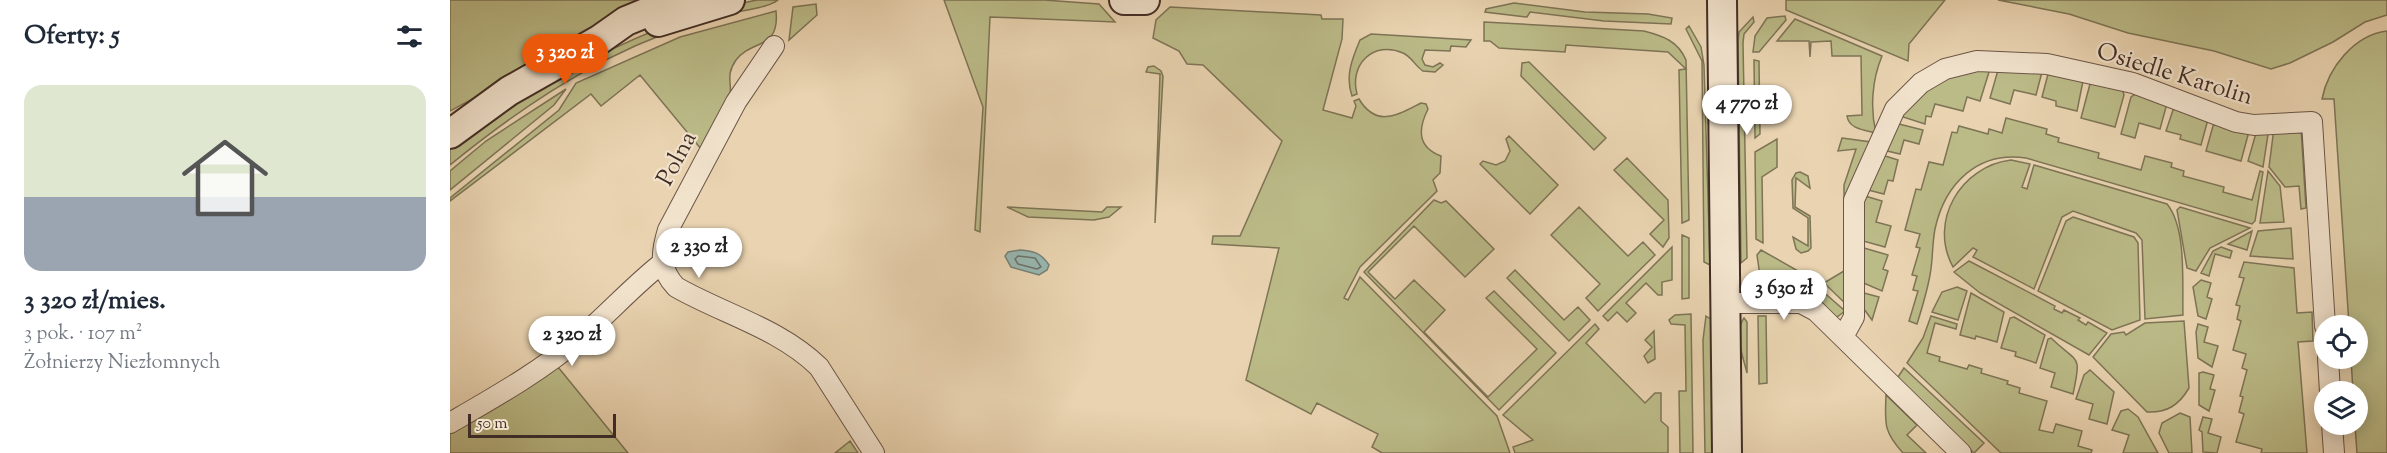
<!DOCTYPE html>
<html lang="pl">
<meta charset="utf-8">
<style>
body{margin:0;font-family:"Sorts Mill Goudy",serif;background:#f2f2f3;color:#1f2937;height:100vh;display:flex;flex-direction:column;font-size:22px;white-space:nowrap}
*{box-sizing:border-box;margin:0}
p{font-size:20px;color:#747a83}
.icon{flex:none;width:33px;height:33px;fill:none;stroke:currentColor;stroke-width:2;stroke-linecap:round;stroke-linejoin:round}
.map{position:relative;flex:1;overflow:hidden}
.side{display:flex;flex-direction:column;background:#fff;width:450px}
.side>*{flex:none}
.buttons{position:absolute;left:1864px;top:315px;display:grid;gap:12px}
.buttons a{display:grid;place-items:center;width:54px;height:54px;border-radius:50%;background:#fff;box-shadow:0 3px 15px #0003;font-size:30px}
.scale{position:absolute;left:18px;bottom:15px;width:148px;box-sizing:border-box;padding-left:6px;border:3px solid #422d25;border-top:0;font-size:16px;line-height:21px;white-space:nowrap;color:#422d25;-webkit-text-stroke:4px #f1e2cc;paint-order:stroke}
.price{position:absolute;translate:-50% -51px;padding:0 14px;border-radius:21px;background:#fff;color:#222;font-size:20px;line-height:39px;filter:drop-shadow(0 2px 3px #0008)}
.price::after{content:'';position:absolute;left:50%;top:36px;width:18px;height:14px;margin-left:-9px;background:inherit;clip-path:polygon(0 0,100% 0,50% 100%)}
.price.active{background:#ea580c;color:#fff}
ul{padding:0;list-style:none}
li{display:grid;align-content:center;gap:12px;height:318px;padding:0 24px}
li span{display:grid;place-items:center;height:186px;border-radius:18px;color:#555}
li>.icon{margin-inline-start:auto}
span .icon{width:108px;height:108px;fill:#fffc;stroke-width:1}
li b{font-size:26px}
h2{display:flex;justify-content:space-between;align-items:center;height:72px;padding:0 24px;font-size:26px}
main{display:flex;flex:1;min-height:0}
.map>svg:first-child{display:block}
</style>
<main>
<section class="side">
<h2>Oferty: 5<svg class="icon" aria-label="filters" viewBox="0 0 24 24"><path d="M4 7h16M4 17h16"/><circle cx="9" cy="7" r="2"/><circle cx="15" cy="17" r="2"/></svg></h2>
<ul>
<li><span style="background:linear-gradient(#dfe7d0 60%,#9aa5b1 0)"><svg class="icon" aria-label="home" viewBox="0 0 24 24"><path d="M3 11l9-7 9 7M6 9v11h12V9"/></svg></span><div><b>3 320 zł/mies.</b><p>3 pok. · 107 m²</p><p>Żołnierzy Niezłomnych</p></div></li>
</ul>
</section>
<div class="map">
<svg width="1937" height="453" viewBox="0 0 1937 453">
<rect width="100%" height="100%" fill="#e9d3b0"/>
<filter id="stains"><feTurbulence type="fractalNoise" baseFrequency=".00333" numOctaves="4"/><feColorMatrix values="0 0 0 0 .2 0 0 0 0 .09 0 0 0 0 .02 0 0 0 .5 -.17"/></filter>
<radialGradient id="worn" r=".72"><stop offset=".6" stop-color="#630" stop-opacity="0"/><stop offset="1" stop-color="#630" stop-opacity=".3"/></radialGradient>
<path fill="#bb8" stroke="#7e7456" stroke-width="1.5" d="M 0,0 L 206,0 L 0,111 Z
M 307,0 L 328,0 C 317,9 282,12 266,16 C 249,21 231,27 214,34 C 135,64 65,112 0,165 L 0,149 C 92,82 193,22 307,0 Z
M 494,0 L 594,0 L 649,4 L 665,22 L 540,17 L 530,232 L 525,230 L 533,107 Z
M 1336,0 L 1495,0 L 1459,44 L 1458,61 L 1336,10 Z
M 1548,0 L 1937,0 L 1937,15 L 1915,22 L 1883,42 L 1840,63 L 1821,69 L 1764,51 L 1678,33 L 1619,14 Z
M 1064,3 L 1135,12 L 1198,14 L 1222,18 L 1221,24 L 1154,21 L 1080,12 L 1077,17 L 1035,12 L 1036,9 Z
M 366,4 L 367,15 L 339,40 L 343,7 Z
M 720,7 L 871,15 L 872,19 L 893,19 L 892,39 L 873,110 L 902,118 L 906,106 L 904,101 L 909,99 C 927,129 949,114 971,103 L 976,104 L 978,109 C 968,129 967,147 991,156 L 990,173 L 983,180 L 987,191 L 910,267 L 894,298 L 898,300 L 910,277 L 1047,416 L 1060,453 L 932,453 L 922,447 L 928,434 L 867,403 L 861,414 L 796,380 L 829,248 L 762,244 L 763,236 L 790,236 L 832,141 L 753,65 L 737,64 L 729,51 L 703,38 L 706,20 Z
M 326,11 C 330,50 302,39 286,60 C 274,77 284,85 279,101 C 274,117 260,135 251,149 L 190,75 L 151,106 L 141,94 L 0,201 L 0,198 L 109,110 L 126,83 L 230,37 Z
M 1335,16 L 1336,20 L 1309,52 L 1303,52 L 1305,36 L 1317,18 Z
M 1303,17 L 1304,22 L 1294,34 L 1293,43 L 1297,258 L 1291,263 L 1288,41 L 1289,32 Z
M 1345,19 L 1432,56 C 1422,80 1420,108 1426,133 C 1414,130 1399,129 1397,116 L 1412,115 L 1411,56 L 1382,56 L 1381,41 L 1361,42 L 1360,57 L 1359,41 L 1327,41 Z
M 1034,22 L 1194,31 C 1213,36 1228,41 1236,60 L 1239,220 L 1232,223 L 1229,70 L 1236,69 L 1218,52 L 1116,45 L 1115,52 L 1049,48 L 1040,41 L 1034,41 Z
M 1239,26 L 1251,47 L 1254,65 L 1260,265 L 1254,262 L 1252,61 L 1236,29 Z
M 1937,31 L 1937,453 L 1907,453 L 1905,425 L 1908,424 L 1908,392 L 1903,391 L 1901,359 L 1908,358 L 1908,326 L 1899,325 L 1884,99 L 1872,99 C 1878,68 1904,35 1937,31 Z
M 921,34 L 1021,40 L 1016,47 L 1001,46 L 1000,51 L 975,50 L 972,59 L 975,65 L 983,67 L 990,63 L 993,65 L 985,72 L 973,71 C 965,66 962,57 953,53 C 923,40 899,65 907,94 L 902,96 C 895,76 902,59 910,40 Z
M 1304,60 L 1309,61 L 1310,134 L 1305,138 Z
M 1079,62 L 1156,138 L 1144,150 L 1071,76 L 1072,63 Z
M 704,66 L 711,71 L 713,76 L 705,223 L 710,74 L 696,72 L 698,67 Z
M 1534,68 L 1539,72 L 1530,101 L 1517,97 L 1513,111 L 1485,104 L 1481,117 L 1476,116 L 1475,124 L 1453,117 L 1450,108 L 1485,78 Z
M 1548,70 L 1592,72 L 1586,95 L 1564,90 L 1560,104 L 1540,98 Z
M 1598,74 L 1633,81 L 1627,111 L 1606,106 L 1606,101 L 1592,97 Z
M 1647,78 L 1671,84 L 1674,95 L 1665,127 L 1631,118 L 1640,84 Z
M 116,89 L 104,105 L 0,190 L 0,171 L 36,141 Z
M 1690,91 L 1712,99 L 1716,107 L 1710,129 L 1689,123 L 1685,138 L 1671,134 L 1681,97 Z
M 1731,106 L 1753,115 L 1757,123 L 1751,145 L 1730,139 L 1731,135 L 1716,131 L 1723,110 Z
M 1556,118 L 1597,129 L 1596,134 L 1609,138 L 1608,142 L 1649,153 L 1648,158 L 1691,170 L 1695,156 L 1722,163 L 1721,167 L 1734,171 L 1733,176 L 1774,187 L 1773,192 L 1802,200 L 1810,171 L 1813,172 L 1805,221 L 1802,224 L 1576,158 C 1528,151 1495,183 1485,229 C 1482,244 1483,260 1480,275 C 1477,292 1472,308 1467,324 L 1459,321 L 1468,291 L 1463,290 L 1467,276 L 1462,275 L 1470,248 L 1466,247 L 1470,234 L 1455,230 L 1466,189 L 1471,190 L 1479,162 L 1493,165 L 1502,132 L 1507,133 L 1509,126 L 1538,134 L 1539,129 L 1552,133 Z
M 1770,121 L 1795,129 L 1798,135 L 1791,161 L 1756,151 L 1763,126 Z
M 1449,124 L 1473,130 L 1469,144 L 1454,140 L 1450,154 L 1433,150 Z
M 1819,128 L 1813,167 L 1798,161 L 1806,133 Z
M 1824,128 L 1851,128 L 1856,208 L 1851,209 L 1849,186 L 1835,187 L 1819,167 Z
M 1059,136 L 1108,185 L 1080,214 L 1030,164 L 1033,161 L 1046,165 L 1055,161 L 1060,151 L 1056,139 Z
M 1392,138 L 1421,142 L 1400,308 L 1374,283 L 1394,271 L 1394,185 L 1406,149 L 1388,151 Z
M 1327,139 L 1327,167 L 1312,177 L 1313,243 L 1306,239 L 1305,152 Z
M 1432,155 L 1448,160 L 1443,181 L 1438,180 L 1434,194 L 1418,190 Z
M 1177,158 L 1218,200 L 1219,238 L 1213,247 L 1200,234 L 1214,220 L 1164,170 Z
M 1561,160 L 1580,164 L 1572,187 L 1577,189 L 1584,165 L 1717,204 C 1737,228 1732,284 1733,315 L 1695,319 L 1692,240 L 1686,233 L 1623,211 L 1612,217 L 1584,289 L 1523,257 L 1527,250 L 1523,248 L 1503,267 C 1478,221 1511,166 1561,160 Z
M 1818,171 L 1830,186 L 1834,222 L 1810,223 Z
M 1350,172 L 1358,176 L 1360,188 L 1346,178 L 1345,207 L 1360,216 L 1361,248 L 1358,251 L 1351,253 L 1346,249 L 1343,237 L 1358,246 L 1358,218 L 1343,208 L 1342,180 L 1346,173 Z
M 1415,196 L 1432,201 L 1426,222 L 1441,226 L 1435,247 L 1413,241 L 1408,202 Z
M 984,200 L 991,203 L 996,201 L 1044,249 L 1015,277 L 964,226 L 918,272 L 945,299 L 964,280 L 995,310 L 974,332 L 1038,397 L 1087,349 L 1036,298 L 1044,291 L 1106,353 L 1049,410 L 914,272 Z
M 557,207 L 652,212 L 657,207 L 671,207 L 659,217 L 644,220 L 578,217 Z
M 1129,207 L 1178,256 L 1193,242 L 1205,255 L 1148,311 L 1136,298 L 1150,284 L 1101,235 Z
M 1730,207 L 1800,228 L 1760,248 L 1746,271 L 1737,268 L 1727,210 Z
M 1623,217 L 1684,237 L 1688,243 L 1690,320 L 1662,330 L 1588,291 L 1616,221 Z
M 1841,228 L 1843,259 L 1800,256 L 1808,231 Z
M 1802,231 L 1797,250 L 1778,244 Z
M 1232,235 L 1239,238 L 1239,298 L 1232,299 Z
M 1222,247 L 1222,280 L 1212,282 L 1212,295 L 1208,295 L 1196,283 L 1176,303 L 1186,313 L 1177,322 L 1167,312 L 1158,321 L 1153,316 Z
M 1771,247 L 1782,251 L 1780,258 L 1765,254 L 1759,276 L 1751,273 L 1763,251 Z
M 1414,248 L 1438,255 L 1433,269 L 1438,271 L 1432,291 L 1409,281 L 1408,253 Z
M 1311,250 L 1350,272 L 1345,284 L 1335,294 L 1309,296 L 1307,285 L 1311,283 L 1307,255 Z
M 1519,261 L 1605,306 L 1604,309 L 1612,313 L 1614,310 L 1630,318 L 1628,320 L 1636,325 L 1638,322 L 1657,333 L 1639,355 L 1530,293 L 1504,272 Z
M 1794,262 L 1844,268 L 1847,313 L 1862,312 L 1863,341 L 1848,342 L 1857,453 L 1811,453 L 1812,449 L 1786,442 L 1794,414 L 1789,412 L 1793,397 L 1790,396 L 1797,370 L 1792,368 L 1796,354 L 1783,350 L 1791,321 L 1787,319 L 1790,306 L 1786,305 L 1794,278 L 1789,277 Z
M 1065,270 L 1114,320 L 1128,307 L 1140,320 L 1119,341 L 1057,278 Z
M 1751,280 L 1761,283 L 1757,297 L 1762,299 L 1756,319 L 1748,316 L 1743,287 Z
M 1507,287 L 1517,291 L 1508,320 L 1482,312 L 1492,292 Z
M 1370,289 L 1395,311 L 1383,320 L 1366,301 Z
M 1414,293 L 1429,297 L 1422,320 L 1411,305 Z
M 1521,293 L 1554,312 L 1547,342 L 1526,336 L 1525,339 L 1510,335 Z
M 1241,314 L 1243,453 L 1230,453 L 1229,391 L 1236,391 L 1235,325 L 1221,324 L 1219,320 L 1225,315 Z
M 1256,316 L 1262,320 L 1265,453 L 1255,453 L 1253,340 Z
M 1308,316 L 1316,316 L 1317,383 L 1309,384 Z
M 1481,316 L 1507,324 L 1506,329 L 1485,323 L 1477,353 L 1490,357 L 1489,361 L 1517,369 L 1519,365 L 1532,369 L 1531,373 L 1558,381 L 1557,384 L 1570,388 L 1569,393 L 1597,401 L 1589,430 L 1603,433 L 1606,424 L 1632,431 L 1628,446 L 1642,450 L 1641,453 L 1551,453 L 1457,363 L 1473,338 Z
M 1564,317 L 1595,335 L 1586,363 L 1565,356 L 1566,352 L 1551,348 L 1560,318 Z
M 1294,318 L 1297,322 L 1297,373 C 1293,356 1283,333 1294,318 Z
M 1734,321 L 1739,388 C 1729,405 1717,413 1697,412 L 1643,357 L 1661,334 L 1674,332 L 1676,335 L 1695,323 Z
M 1145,324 L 1149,329 L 1136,343 L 1195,403 L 1205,393 L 1211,393 L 1211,421 L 1218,427 L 1218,453 L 1065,453 L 1063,447 L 1083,440 L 1053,415 Z
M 1748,324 L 1758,327 L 1754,342 L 1768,346 L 1762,367 L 1748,358 L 1746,332 Z
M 1204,331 L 1205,359 L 1198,363 L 1194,356 L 1202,347 L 1195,340 Z
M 1601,338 C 1628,364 1632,353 1623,394 L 1601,387 L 1605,373 L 1590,368 L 1598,339 Z
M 108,367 L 178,453 L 0,453 L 0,431 Z
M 1454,368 L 1534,443 L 1524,453 L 1446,380 Z
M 1640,370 L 1664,392 L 1657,424 L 1639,419 L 1643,404 L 1626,399 L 1634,375 Z
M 1753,372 L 1764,375 L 1760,389 L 1765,390 L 1759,411 L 1749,405 L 1749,373 Z
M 1436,395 L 1467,425 L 1457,435 L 1476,453 L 1453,453 C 1433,431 1435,423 1436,395 Z
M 1678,409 L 1688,417 L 1708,453 L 1673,453 L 1679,435 L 1662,430 L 1671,411 Z
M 1730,413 L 1740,417 L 1742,453 L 1719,453 L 1709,433 L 1712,423 Z
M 1753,417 L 1762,419 L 1758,433 L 1771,437 L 1767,453 L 1753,452 L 1752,432 L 1749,430 Z
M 400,441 L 408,453 L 385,453 Z"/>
<path fill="#98b7b0" stroke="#768078" stroke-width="1.5" d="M 570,250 C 584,251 591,253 599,265 L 597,270 L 589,275 L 561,267 L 555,256 L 558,252 Z"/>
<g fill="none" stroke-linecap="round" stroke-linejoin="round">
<path stroke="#6d726a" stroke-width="1.5" d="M 568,256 L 585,258 L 591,267 L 587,269 L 568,264 L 565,259 Z"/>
<defs>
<path id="street" d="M 324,46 L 286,102 L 218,230 C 211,253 209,269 226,287 C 273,314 329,328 369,367 L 424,453
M 1276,303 L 1351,303 L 1366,311 L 1511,453
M 1393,337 L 1404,317 L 1404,200 L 1445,109 L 1471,83 L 1495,69 L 1527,61 L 1597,64 L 1683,83 L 1786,122 L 1804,125 L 1862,122 L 1875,326
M 1878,358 L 1880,392
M 0,423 C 45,397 93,370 132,336 C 159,313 183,286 211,264
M 1882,424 L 1884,453"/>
<path id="secondary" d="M 674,0 L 695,0
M 1272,0 L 1277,453
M 208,22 L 280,0
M 0,134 L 59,91 L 149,40 L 176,21 L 227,0"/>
</defs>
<use href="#street" stroke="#6c5648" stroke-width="22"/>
<use href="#secondary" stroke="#422d25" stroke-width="32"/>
<use href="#street" stroke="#f1e2cc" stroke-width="20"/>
<use href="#secondary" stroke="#f1e2cc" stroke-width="28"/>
</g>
<g text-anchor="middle" stroke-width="4.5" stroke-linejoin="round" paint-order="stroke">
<g font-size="24" fill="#422d25" stroke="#f1e2cc">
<text transform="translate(1725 73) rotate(17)" y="8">Osiedle Karolin</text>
<text transform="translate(226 158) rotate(-62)" y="8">Polna</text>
</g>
</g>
<rect width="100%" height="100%" filter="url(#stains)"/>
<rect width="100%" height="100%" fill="url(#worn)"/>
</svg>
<div class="buttons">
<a><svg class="icon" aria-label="locate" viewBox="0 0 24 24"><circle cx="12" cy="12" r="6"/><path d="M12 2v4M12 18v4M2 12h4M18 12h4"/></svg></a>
<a><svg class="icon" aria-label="layers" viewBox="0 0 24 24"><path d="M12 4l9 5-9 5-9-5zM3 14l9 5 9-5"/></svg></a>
</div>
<div class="scale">50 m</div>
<b class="price active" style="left:115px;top:85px">3 320 zł</b>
<b class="price" style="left:1297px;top:136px">4 770 zł</b>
<b class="price" style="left:249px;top:279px">2 330 zł</b>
<b class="price" style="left:1334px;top:321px">3 630 zł</b>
<b class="price" style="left:122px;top:367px">2 320 zł</b>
</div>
</main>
